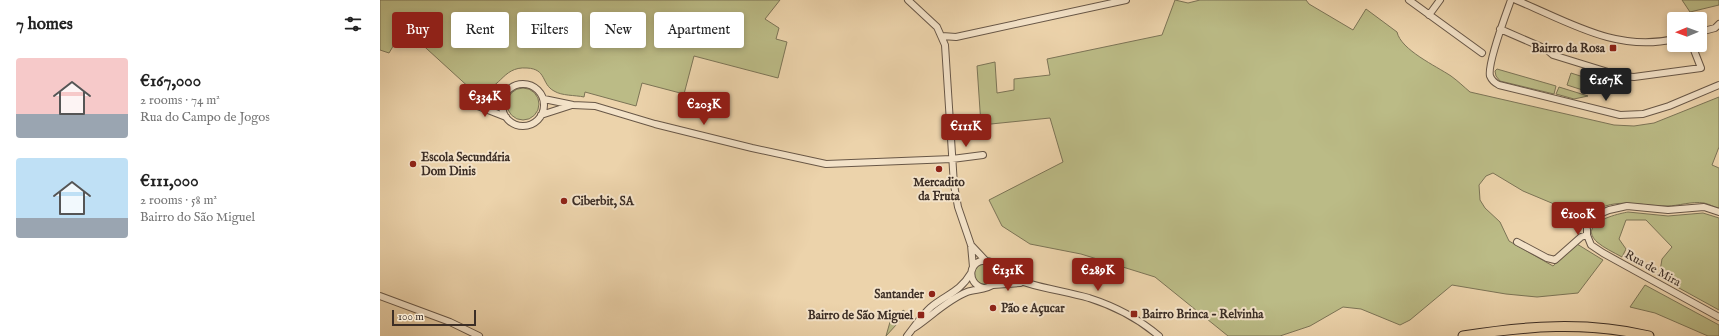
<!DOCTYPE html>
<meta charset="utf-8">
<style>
body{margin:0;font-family:"IM FELL English",serif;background:#f2f2f2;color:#222;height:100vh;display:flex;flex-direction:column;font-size:15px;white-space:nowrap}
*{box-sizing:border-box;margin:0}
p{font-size:13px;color:#767676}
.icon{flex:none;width:22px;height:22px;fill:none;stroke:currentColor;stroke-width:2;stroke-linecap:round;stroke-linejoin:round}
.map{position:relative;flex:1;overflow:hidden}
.details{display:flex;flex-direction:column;background:#fff;width:380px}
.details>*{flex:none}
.top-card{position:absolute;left:12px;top:12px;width:380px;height:36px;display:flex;gap:8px}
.needle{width:26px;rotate:269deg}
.fabs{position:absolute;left:1287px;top:12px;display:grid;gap:8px}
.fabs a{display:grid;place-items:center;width:40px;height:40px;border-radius:4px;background:#fff;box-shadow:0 2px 6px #0003;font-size:20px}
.scale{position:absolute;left:12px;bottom:10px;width:84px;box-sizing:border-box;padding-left:4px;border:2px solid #3c2e26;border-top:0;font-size:11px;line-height:14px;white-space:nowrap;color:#3c2e26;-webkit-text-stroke:3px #f3e2c8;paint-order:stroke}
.price{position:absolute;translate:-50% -34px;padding:0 9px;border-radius:4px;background:#8f2418;color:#fff;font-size:13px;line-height:26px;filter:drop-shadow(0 1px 2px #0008)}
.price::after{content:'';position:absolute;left:50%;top:24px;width:12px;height:9px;margin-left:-6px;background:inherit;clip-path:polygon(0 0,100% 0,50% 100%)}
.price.on{background:#222;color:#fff}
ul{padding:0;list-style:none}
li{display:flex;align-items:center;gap:12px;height:100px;padding:0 16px}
li span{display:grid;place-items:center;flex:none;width:112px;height:80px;border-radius:4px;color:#555}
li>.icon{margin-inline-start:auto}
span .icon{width:48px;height:48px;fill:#fffc;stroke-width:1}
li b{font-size:17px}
h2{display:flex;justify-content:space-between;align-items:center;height:48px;padding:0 16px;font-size:17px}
.tag{padding:0 14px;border-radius:4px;background:#fff;box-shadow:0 2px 6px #0003;font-size:14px;line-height:36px}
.tag.on{background:#8f2418;color:#fff}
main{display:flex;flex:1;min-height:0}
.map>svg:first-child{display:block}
</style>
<main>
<section class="details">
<h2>7 homes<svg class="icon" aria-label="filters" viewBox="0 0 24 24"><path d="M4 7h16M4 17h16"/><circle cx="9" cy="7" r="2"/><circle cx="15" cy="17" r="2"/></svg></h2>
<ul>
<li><span style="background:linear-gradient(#f6c9c9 70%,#9aa5b1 0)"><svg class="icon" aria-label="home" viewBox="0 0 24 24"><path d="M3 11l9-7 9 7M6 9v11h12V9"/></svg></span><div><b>€167,000</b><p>2 rooms · 74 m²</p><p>Rua do Campo de Jogos</p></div></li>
<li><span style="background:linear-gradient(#bfe0f5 75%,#9aa5b1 0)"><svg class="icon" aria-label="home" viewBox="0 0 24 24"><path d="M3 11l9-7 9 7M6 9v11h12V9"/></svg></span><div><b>€111,000</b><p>2 rooms · 58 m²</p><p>Bairro do São Miguel</p></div></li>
</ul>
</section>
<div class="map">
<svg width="1339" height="336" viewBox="0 0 1339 336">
<rect width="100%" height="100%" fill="#ecd3ab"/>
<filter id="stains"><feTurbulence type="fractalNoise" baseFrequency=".005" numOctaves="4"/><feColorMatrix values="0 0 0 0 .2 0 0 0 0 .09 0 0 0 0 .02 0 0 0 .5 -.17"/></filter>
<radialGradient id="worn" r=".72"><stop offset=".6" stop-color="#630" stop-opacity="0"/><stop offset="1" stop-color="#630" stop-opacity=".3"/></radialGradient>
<path fill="#bbbb86" stroke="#7c7456" d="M 0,0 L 400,0 L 385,19 L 399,28 L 396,39 L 407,42 L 398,78 L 314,56 L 304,94 L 262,83 L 256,106 L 205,92 L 204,97 C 195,95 182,96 174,91 C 161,84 167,69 147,68 C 120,66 122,93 93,91 L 24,28 L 9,53 L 0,50 Z
M 795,0 L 808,3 L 820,0 L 926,0 L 929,4 L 973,30 L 986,9 L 1017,32 C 1021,50 1056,66 1071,76 C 1078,81 1084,87 1090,92 L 1234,125 L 1254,126 L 1274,123 L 1339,97 L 1339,147 L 1332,165 L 1339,168 L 1339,208 C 1334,207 1329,204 1324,203 C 1312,201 1298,206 1287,206 C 1256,206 1233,195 1205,217 L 1143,191 L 1113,173 L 1106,176 L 1099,185 L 1100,200 L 1105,208 L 1120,222 L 1129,241 L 1173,266 L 1197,244 L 1223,260 L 1198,293 L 1157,297 L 1126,294 L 1072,285 L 1030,320 L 1020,325 L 981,309 L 963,307 L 930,326 L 900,336 L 848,336 L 775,277 L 701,254 L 650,244 L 622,226 L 609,200 L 683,162 L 670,118 L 601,125 L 597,66 L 615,62 L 617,93 L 634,90 L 634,79 L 670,75 L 667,59 L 782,35 Z
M 1302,0 L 1339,0 L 1339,5 L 1310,12 Z
M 1117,69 L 1176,86 L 1174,94 L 1120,81 L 1116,76 L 1115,71 Z
M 1191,73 L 1216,81 L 1212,93 L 1187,85 Z
M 1179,87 L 1208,96 L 1194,99 L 1176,94 Z
M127 104a16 16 0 1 1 32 0a16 16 0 1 1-32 0Z
M 1248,212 L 1288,216 L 1323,213 L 1339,218 L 1339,310 L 1279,277 L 1282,259 L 1292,247 L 1266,220 L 1246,220 L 1239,239 L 1246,249 L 1242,257 C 1233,252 1224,248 1217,242 C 1197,223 1237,214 1248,212 Z
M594 274a10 10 0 1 1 20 0a10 10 0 1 1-20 0Z
M 1265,285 L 1339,325 L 1339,336 L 1328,336 L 1275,313 L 1250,307 Z
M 523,310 L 527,313 L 506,336 L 510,322 L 518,312 L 520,314 Z"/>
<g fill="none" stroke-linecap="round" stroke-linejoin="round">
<defs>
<path id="minor" d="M 528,0 L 557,27 L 565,45 L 574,185 L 578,207 L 591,245 L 593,267
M 1029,0 L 1102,53
M 1131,0 C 1126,14 1107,64 1110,76 C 1112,81 1115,83 1119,85 L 1240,115 L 1263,114 L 1289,106 L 1339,85
M 1136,0 C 1187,21 1237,53 1294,39
M 1049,15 L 1060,0
M 1120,29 L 1166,49 L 1173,55 L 1241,76 L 1254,77 L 1321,68 L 1312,45
M 1320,32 L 1335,28 L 1339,24
M 562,36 L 576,37 L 746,0
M122 105a21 21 0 1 1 42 0a21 21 0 1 1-42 0Z
M 164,99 L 193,105 L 215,106 L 275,124 L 372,148 L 446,164 L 572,159 L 603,155
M 90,103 L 126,117
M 90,103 L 124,94
M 161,115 L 192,105
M 1339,212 L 1324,207 L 1288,210 L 1247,206 L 1229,210 L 1217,215 L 1207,227 L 1207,235 L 1211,245 L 1223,253 L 1339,317
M 1137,242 L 1167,258 L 1175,260 L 1201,237 L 1207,235
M 591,245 L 606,261
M 618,271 C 647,287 677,289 709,298 C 734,306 759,319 779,336
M 613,285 L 640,283
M 0,296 L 70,322 L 99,336
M 534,328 C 552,316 567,300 587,292 C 595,289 607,290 614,284 C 622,277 618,262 607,261 C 589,258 585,283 603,288
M 527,336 C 535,326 541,316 551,307 C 567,294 580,292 591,273"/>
<path id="highway" d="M 1083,336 C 1146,326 1206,321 1269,336"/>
</defs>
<use href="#minor" stroke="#685747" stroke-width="8"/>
<use href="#highway" stroke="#3c2e26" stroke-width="11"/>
<use href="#minor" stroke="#f3e2c8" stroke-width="6"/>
<use href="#highway" stroke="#ecd3ab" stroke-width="9"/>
</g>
<g fill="#8f2418" stroke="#f3e2c8" stroke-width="1.5">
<rect x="1229" y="44" width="8" height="8" rx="2"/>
<circle cx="33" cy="164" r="4"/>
<circle cx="559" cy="169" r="4"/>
<circle cx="184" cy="201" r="4"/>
<circle cx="552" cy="294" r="4"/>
<circle cx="613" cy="308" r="4"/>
<rect x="750" y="310" width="8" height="8" rx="2"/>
<rect x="537" y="311" width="8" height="8" rx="2"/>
</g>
<g text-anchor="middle" stroke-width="4" stroke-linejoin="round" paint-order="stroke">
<g font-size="12" font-weight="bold" fill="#3c2e26" stroke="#f3e2c8" text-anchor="start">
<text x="1225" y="52" text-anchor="end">Bairro da Rosa</text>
<text x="41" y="161">Escola Secundária<tspan x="41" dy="14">Dom Dinis</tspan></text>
<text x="559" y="186" text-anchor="middle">Mercadito<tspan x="559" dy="14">da Fruta</tspan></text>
<text x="192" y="205">Ciberbit, SA</text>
<text x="544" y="298" text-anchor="end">Santander</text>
<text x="621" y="312">Pão e Açucar</text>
<text x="762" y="318">Bairro Brinca - Relvinha</text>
<text x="533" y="319" text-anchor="end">Bairro de São Miguel</text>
</g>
<g font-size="12" fill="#3c2e26" stroke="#f3e2c8">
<text transform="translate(1273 268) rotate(29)" y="4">Rua de Mira</text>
</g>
</g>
<rect width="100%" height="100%" filter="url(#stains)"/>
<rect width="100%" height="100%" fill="url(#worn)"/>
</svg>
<div class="fabs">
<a><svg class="needle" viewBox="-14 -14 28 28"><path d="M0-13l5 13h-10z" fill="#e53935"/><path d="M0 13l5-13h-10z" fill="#767676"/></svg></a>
</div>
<div class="scale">100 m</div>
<b class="price on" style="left:1226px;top:102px">€167K</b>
<b class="price" style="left:105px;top:118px">€334K</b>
<b class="price" style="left:324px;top:126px">€203K</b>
<b class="price" style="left:586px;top:148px">€111K</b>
<b class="price" style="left:1198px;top:236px">€100K</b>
<b class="price" style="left:628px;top:292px">€131K</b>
<b class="price" style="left:718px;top:292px">€289K</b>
<div class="top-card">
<a class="tag on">Buy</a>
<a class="tag">Rent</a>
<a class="tag">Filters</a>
<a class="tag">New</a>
<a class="tag">Apartment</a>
</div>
</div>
</main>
